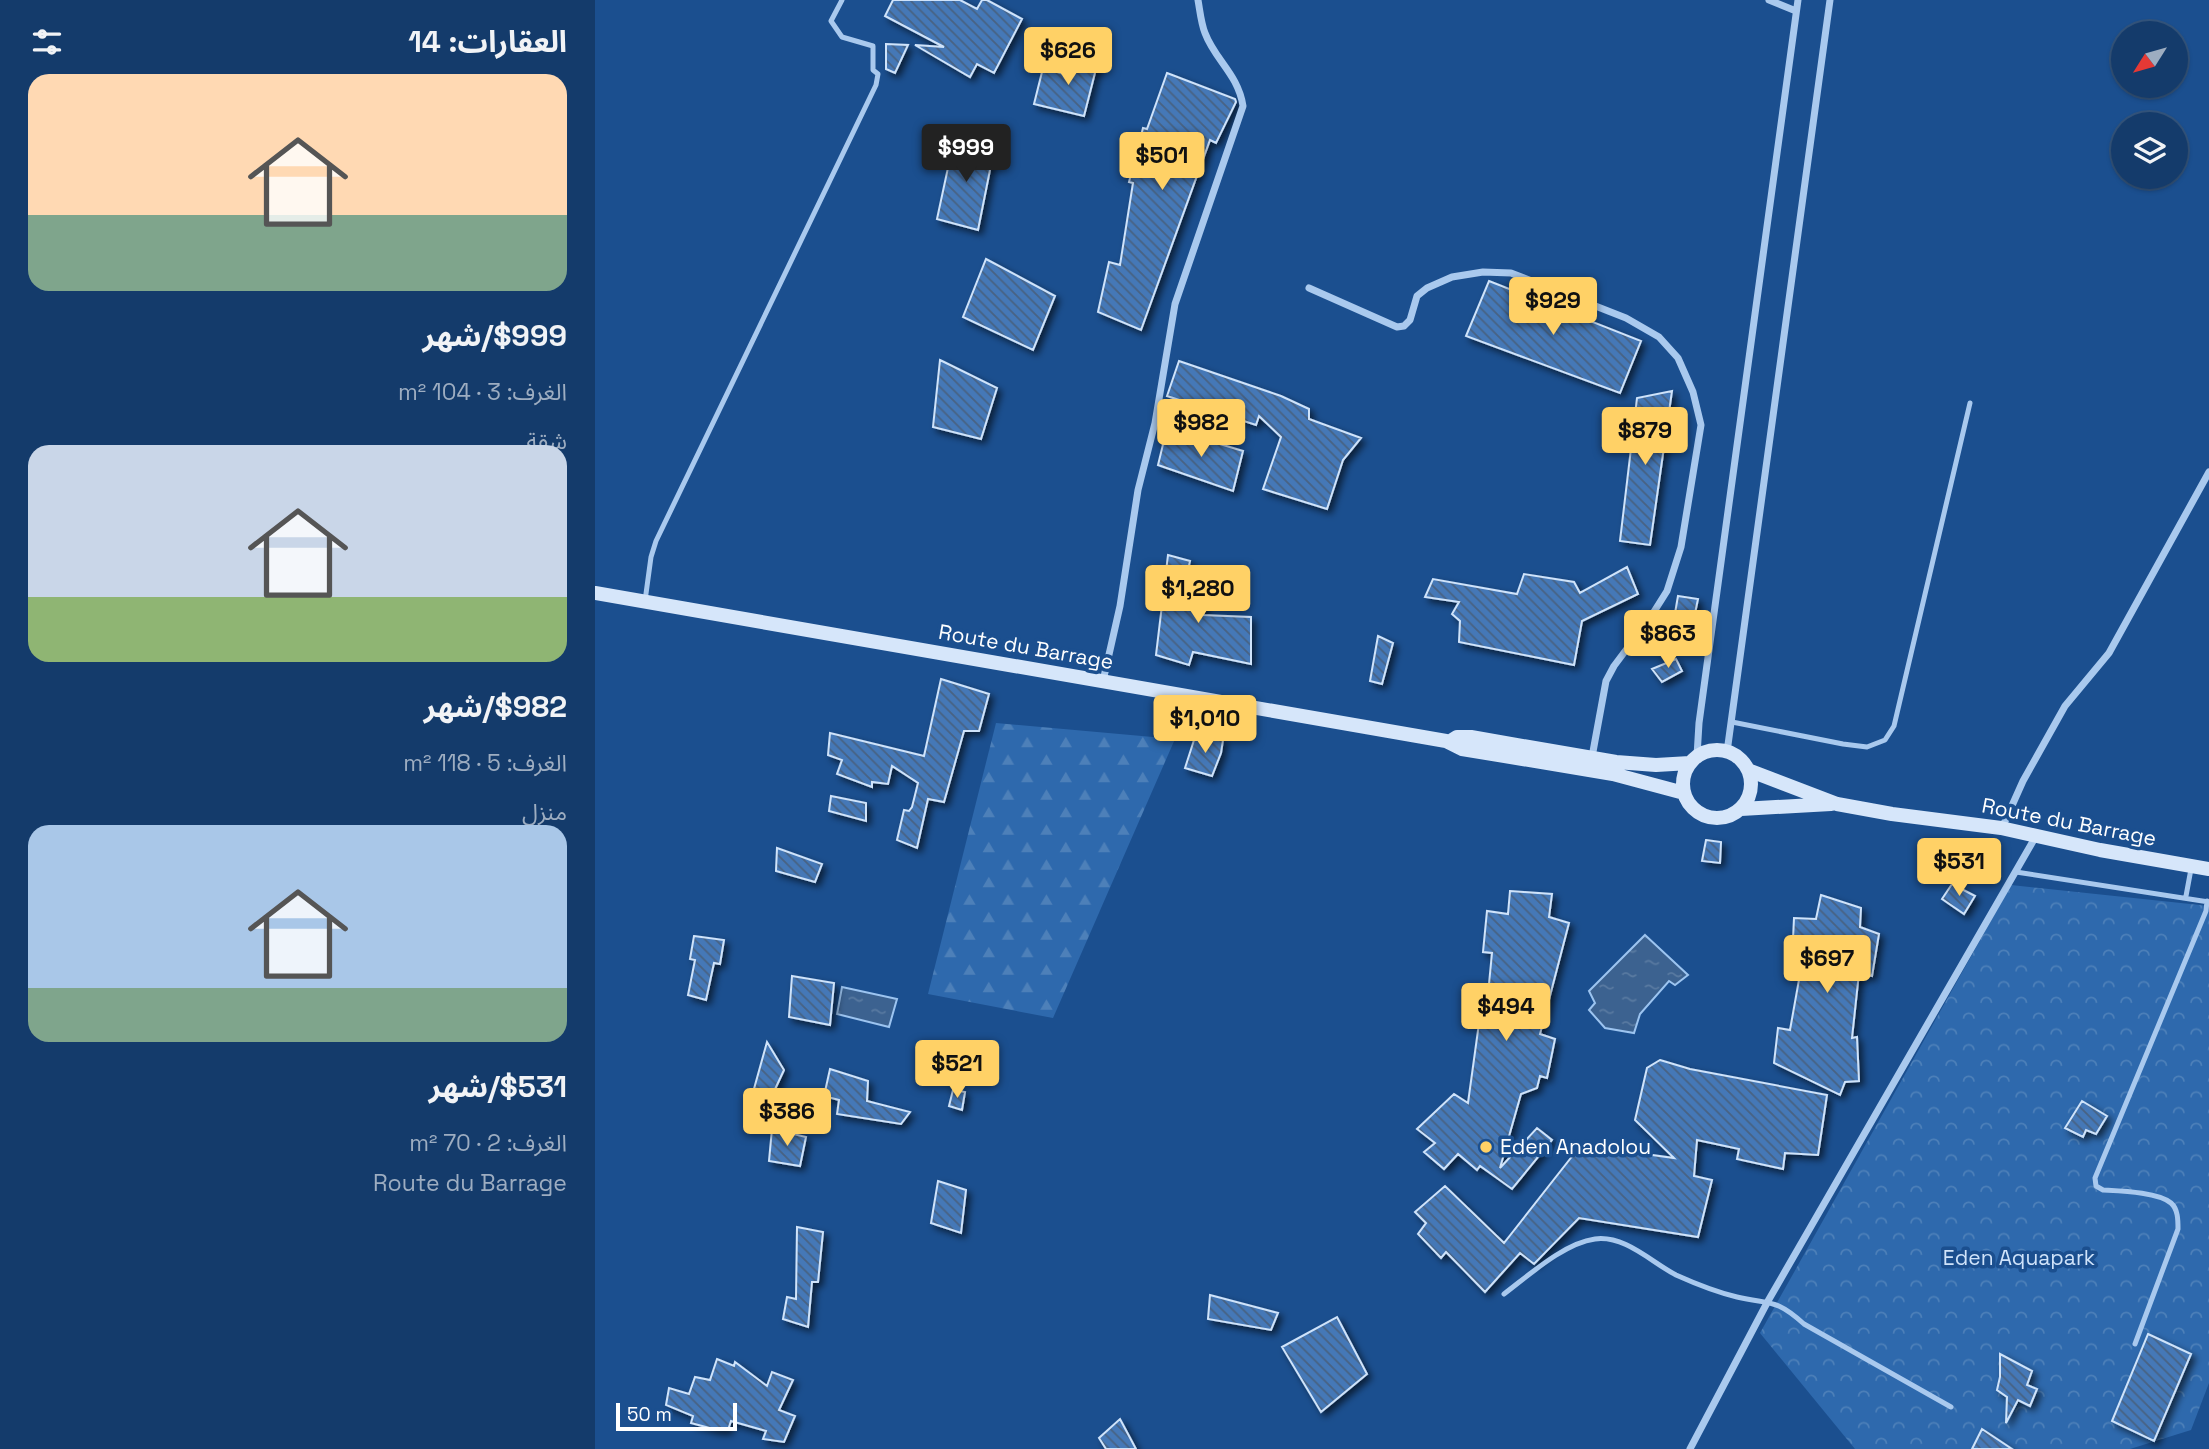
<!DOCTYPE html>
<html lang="ar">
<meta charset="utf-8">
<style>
body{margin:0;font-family:"Space Grotesk","Noto Sans Arabic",sans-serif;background:#1d4271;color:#f1f3f6;direction:rtl;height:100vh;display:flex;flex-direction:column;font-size:26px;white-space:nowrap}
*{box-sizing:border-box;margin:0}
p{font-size:23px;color:#9dadc1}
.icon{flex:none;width:38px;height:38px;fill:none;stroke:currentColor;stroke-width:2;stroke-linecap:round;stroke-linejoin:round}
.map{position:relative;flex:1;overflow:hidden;direction:ltr}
.sheet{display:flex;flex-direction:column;background:#143b6b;width:595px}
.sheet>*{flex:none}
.needle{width:46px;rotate:233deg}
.fabs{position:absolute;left:1516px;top:21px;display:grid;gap:14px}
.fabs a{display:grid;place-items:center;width:77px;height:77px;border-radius:50%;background:#143b6b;box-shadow:0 2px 5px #0004,0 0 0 2px #33557e;font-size:35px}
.scale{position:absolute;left:21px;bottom:18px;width:121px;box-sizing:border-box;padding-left:7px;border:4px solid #fff;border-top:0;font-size:19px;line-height:24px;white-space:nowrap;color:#fff;-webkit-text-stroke:5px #1b4f8f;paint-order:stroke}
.price{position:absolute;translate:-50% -60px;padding:0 16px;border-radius:7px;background:#ffd166;color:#111;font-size:23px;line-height:46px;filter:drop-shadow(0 2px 4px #0008)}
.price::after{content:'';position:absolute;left:50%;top:42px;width:21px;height:16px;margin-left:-10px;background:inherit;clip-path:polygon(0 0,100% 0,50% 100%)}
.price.current{background:#222;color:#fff}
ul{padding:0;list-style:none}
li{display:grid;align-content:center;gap:14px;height:371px;padding:0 28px}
li span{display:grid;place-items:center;height:217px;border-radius:21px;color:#555}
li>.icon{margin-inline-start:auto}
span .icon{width:126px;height:126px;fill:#fffc;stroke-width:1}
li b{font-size:30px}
h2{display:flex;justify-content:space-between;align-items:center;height:84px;padding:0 28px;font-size:30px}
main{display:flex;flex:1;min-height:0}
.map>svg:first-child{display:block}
</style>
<main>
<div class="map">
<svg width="1614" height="1449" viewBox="0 0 1614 1449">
<defs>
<pattern id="forest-firs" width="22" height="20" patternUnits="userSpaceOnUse" patternTransform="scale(1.75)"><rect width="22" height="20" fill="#2e69ad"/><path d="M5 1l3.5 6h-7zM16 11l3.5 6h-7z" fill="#4d80b9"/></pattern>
<pattern id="park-crowns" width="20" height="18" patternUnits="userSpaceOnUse" patternTransform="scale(1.75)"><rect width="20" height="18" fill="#2e69ad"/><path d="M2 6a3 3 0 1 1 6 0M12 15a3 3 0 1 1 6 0" fill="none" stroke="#4d80b9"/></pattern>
<pattern id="water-ripples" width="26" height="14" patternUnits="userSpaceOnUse" patternTransform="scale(1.75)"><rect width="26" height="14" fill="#3c6290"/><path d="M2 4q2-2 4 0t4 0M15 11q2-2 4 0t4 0" fill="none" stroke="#597aa1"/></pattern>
<pattern id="building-back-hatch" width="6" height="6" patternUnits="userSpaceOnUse" patternTransform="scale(1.75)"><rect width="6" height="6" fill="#4478b7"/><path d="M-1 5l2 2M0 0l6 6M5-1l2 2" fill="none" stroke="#486282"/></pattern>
<filter id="shadow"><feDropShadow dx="4" dy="4" stdDeviation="3.5" flood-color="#0009"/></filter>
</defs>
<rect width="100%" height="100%" fill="#1b4f8f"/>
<path fill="url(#forest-firs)" d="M 401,723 L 580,739 L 458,1018 L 333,994 Z"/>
<path fill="url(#park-crowns)" d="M 1416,885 L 1614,906 L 1614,1383 L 1596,1430 L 1535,1449 L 1260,1449 L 1165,1333 Z"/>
<path fill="url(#water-ripples)" stroke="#9cc4f0" stroke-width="2" d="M 1050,935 L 1093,975 L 1080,985 L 1074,981 L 1045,1014 L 1039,1033 L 1010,1028 L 994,1010 L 1000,1003 L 994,991 Z
M 247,987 L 302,999 L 294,1027 L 242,1014 Z"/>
<path fill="url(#building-back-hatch)" stroke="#cfe3fa" stroke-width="2" filter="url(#shadow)" d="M 298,0 L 365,0 L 382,9 L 387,0 L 392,0 L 427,19 L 399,73 L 382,64 L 375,77 L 320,45 L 349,47 L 290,16 Z
M 291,44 L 313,45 L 300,73 L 291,69 Z
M 481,55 L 503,61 L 489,116 L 439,104 L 448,68 L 476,76 Z
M 572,73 L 640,99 L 641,102 L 621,143 L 615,140 L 546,330 L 503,312 L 514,262 L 525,265 L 538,183 L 534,182 L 548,128 L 552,129 Z
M 360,135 L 399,150 L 383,230 L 342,219 Z
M 391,259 L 460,296 L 438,350 L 368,317 Z
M 894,281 L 1046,341 L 1025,393 L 871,336 Z
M 345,360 L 402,388 L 386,439 L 338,427 Z
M 584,361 L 686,396 L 714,409 L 714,419 L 766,438 L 748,460 L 732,509 L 668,489 L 686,437 L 664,416 L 661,425 L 572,396 Z
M 1077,391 L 1055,545 L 1025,541 L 1042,398 Z
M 572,428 L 648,451 L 638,491 L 563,465 Z
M 573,555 L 595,561 L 587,598 L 610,607 L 608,615 L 656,617 L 656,664 L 598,652 L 594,665 L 561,655 Z
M 1032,567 L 1043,594 L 987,621 L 979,665 L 864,642 L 865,621 L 857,614 L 864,602 L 830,597 L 838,579 L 922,594 L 929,574 L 979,582 L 985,593 Z
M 1083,596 L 1103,599 L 1093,647 L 1075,642 Z
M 783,636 L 798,643 L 787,684 L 775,681 Z
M 1081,659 L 1087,671 L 1067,682 L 1057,669 Z
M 346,679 L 394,694 L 384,731 L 369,731 L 349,802 L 333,799 L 322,848 L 302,840 L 309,810 L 314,811 L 317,807 L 323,783 L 297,766 L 293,784 L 277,782 L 277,787 L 242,774 L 247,760 L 233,755 L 235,733 L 329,756 Z
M 616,735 L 628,740 L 626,753 L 617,776 L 590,768 L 600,737 L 615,741 Z
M 236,796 L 271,803 L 271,821 L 234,811 Z
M 1111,840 L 1126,842 L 1125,863 L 1107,861 Z
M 182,848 L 227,864 L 220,882 L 181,871 Z
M 1357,884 L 1380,896 L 1369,914 L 1347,899 Z
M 915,891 L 957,894 L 954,917 L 974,923 L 945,1034 L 960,1039 L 952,1078 L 945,1076 L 942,1088 L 926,1094 L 905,1168 L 942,1128 L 957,1140 L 917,1189 L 885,1166 L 882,1170 L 863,1154 L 849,1169 L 829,1152 L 840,1143 L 822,1129 L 859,1094 L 873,1103 L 884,1023 L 890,1025 L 897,953 L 888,952 L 892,911 L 913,914 Z
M 1226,895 L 1266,908 L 1265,927 L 1284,934 L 1277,976 L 1264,973 L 1257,1038 L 1262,1037 L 1264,1081 L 1250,1082 L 1245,1095 L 1179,1063 L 1183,1028 L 1195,1030 L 1207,963 L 1197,961 L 1199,918 L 1221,919 Z
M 99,936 L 129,940 L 125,964 L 119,963 L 111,1000 L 93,995 L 100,960 L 95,959 Z
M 197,976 L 239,983 L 235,1025 L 194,1017 Z
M 172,1042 L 189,1070 L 175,1100 L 157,1096 Z
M 1065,1060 L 1095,1069 L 1232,1095 L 1223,1155 L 1190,1153 L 1188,1169 L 1142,1159 L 1144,1149 L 1102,1140 L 1099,1176 L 1117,1180 L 1103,1237 L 984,1218 L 939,1264 L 925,1253 L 890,1292 L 851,1252 L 846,1258 L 823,1234 L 831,1223 L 820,1212 L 850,1186 L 909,1243 L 986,1145 L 1079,1158 L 1040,1120 L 1052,1068 Z
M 235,1069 L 273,1081 L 272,1101 L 315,1112 L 306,1124 L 242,1114 L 244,1100 L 229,1096 Z
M 358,1090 L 370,1092 L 367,1110 L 354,1106 Z
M 1487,1101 L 1512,1116 L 1501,1134 L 1491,1130 L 1488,1137 L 1470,1128 Z
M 177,1129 L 211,1137 L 205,1166 L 174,1161 Z
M 343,1181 L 371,1190 L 366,1233 L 336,1223 Z
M 202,1227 L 228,1232 L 223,1282 L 217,1282 L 213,1327 L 188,1319 L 192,1297 L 201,1299 Z
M 615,1295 L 683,1313 L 676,1330 L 613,1319 Z
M 742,1317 L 772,1374 L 726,1412 L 687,1347 Z
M 1553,1334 L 1596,1354 L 1559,1441 L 1517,1421 Z
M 1405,1354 L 1437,1371 L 1432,1385 L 1442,1389 L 1435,1406 L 1423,1400 L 1411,1423 L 1412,1397 L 1402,1390 L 1405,1377 Z
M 122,1359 L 139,1366 L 140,1362 L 172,1386 L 177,1372 L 198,1380 L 184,1410 L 200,1416 L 189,1442 L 168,1439 L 171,1431 L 136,1421 L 133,1430 L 122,1430 L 96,1423 L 98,1416 L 71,1405 L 74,1388 L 94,1394 L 100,1377 L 115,1380 Z
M 525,1419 L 541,1449 L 511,1449 L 504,1438 Z
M 1387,1429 L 1417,1449 L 1377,1449 Z"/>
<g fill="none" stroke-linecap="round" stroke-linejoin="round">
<path stroke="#a9c9ee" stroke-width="5" d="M 50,601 L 56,557 L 61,541 L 281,85 L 283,74 L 278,70 L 278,46 L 247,37 L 236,21 L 247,0
M 1137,722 L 1248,744 L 1272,747 L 1290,740 L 1299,726 L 1375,403
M 1421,872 L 1614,902
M 1591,896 L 1596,869
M 909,1294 C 933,1276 969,1243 1000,1239 C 1030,1235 1056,1262 1081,1275 C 1101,1284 1121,1292 1142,1297 C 1176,1305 1180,1298 1209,1324 L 1356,1407
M 1540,1344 L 1583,1229 C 1583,1220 1583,1209 1576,1203 C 1563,1192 1525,1191 1508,1190 L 1501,1186 L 1500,1178 L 1611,911 L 1612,901"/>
<path stroke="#a9c9ee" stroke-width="7" d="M 1174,0 L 1201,11
M 714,288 L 802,327 L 809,326 L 815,320 L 822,296 L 832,288 L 857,277 L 888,272 L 916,273 L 1031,318 L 1064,337 L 1083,358 L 1098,392 L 1106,425 L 1086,547 L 1072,591 L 1055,618 L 1019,666 L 1011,681 L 997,757
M 508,681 L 525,606 L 543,490 L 560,423 L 580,304 L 648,106 C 643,74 620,60 610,33 C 606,23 605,11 603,0
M 1132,752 L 1235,0
M 1102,756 L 1104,723 L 1203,0
M 1407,828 L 1428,781 L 1470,706 L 1514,653 L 1614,472
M 1095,1449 L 1173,1301 L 1441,836"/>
<path stroke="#d6e6fa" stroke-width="14" d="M 0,593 L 851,741 L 867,749 L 1018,774 L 1089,793
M 854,742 L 862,737 L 876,737 L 1021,762 L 1061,765 L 1095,763
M1088 784a34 34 0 1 1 68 0a34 34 0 1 1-68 0Z
M 1153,770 L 1242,804 L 1297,814 L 1406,828 L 1505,850 L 1614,869
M 1146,809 L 1236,804"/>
</g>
<circle fill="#ffd166" stroke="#1b4f8f" stroke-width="2.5" cx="891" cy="1147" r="7"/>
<g text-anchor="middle" stroke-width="7" stroke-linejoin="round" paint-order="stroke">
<g font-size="21" fill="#fff" stroke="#1b4f8f">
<text transform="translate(431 647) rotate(10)" y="7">Route du Barrage</text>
<text transform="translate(1474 822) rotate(11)" y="7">Route du Barrage</text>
</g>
<g font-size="21" fill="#fff" stroke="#1b4f8f" text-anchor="start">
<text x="905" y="1154">Eden Anadolou</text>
</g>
<g font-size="21" fill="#cfe3fa" stroke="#1b4f8f">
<text x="1424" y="1265">Eden Aquapark</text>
</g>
</g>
</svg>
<div class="fabs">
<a><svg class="needle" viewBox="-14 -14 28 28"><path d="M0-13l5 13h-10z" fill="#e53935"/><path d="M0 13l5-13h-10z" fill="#9dadc1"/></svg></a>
<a><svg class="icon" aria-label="layers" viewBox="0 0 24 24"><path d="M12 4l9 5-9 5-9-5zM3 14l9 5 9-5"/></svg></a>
</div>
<div class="scale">50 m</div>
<b class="price" style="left:473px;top:87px">$626</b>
<b class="price current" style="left:371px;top:184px">$999</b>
<b class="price" style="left:567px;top:192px">$501</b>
<b class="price" style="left:958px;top:337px">$929</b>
<b class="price" style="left:606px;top:459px">$982</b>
<b class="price" style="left:1050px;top:467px">$879</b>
<b class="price" style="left:603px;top:625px">$1,280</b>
<b class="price" style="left:1073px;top:670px">$863</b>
<b class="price" style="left:610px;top:755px">$1,010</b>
<b class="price" style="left:1364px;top:898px">$531</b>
<b class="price" style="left:1232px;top:995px">$697</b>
<b class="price" style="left:911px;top:1043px">$494</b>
<b class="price" style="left:362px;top:1100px">$521</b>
<b class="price" style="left:192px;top:1148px">$386</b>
</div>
<section class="sheet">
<h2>العقارات: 14<svg class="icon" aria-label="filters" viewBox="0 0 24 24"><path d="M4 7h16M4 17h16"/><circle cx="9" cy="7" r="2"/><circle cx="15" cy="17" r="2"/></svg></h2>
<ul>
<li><span style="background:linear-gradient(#ffd9b3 65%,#7fa58c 0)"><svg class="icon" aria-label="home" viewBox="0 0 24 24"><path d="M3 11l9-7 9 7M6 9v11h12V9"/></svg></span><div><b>$999/شهر</b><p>الغرف: 3 · 104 m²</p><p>شقة</p></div></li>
<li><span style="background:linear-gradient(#c9d6e8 70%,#8fb573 0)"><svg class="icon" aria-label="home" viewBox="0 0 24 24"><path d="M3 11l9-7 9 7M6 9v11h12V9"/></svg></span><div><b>$982/شهر</b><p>الغرف: 5 · 118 m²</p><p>منزل</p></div></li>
<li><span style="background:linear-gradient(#a9c7e8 75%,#7fa58c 0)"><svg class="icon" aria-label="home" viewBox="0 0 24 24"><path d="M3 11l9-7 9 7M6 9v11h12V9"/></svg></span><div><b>$531/شهر</b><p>الغرف: 2 · 70 m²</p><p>Route du Barrage</p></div></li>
</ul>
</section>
</main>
